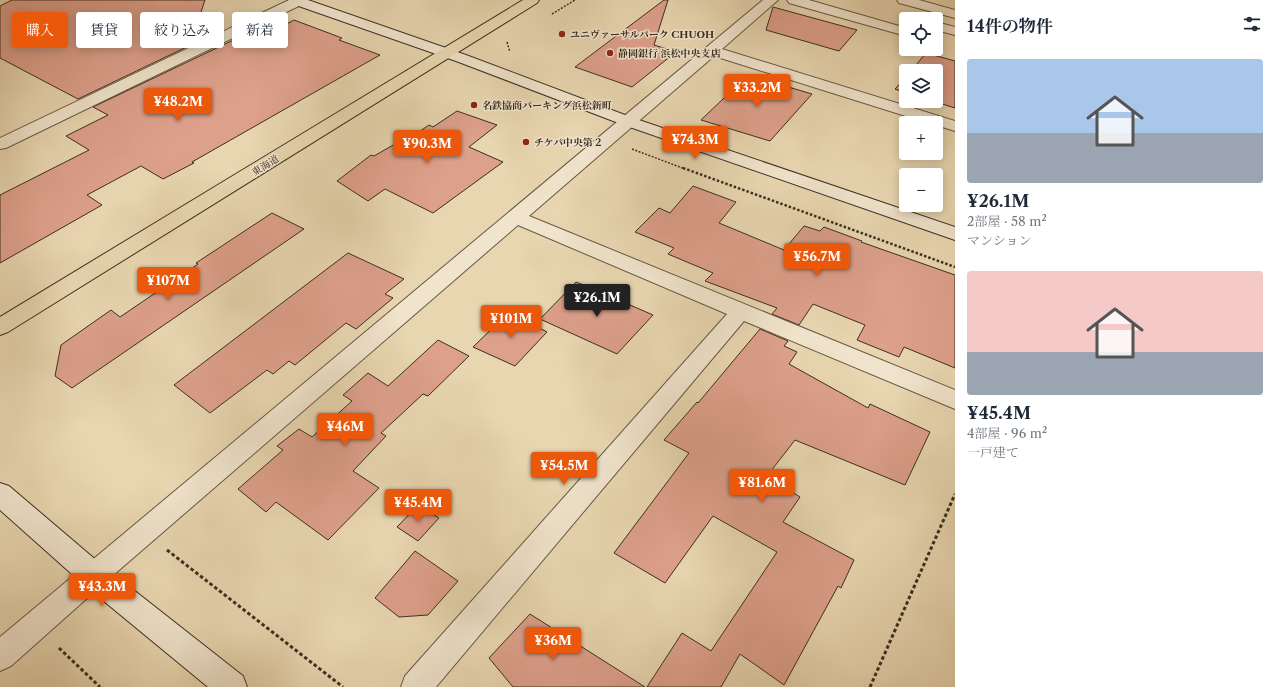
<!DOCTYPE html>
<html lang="ja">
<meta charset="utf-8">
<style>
body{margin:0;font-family:"Libre Caslon Text","Noto Serif JP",serif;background:#f2f2f3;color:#1f2937;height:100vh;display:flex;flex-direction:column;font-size:15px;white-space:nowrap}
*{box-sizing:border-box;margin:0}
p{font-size:13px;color:#747a83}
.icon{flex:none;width:22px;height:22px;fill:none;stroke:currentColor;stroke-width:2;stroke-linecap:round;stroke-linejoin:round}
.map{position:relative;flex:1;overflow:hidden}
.side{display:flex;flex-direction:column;background:#fff;width:320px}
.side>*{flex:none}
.hud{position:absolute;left:12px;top:12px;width:380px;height:36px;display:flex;gap:8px}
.tools{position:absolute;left:899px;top:12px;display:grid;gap:8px}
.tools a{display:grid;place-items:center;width:44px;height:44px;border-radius:4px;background:#fff;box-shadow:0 2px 10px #0003;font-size:20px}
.price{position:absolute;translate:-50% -34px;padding:0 9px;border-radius:4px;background:#ea580c;color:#fff;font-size:13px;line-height:26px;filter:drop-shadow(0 1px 2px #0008)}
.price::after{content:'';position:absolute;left:50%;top:24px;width:12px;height:9px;margin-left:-6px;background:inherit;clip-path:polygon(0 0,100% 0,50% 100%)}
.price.current{background:#222;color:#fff}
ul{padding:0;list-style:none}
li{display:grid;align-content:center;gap:8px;height:212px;padding:0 12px}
li span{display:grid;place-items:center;height:124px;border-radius:4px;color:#555}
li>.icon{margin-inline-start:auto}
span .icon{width:72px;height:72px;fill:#fffc;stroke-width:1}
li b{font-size:17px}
h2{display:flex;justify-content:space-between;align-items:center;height:48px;padding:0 12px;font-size:17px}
.tag{padding:0 14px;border-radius:4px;background:#fff;box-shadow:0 2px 10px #0003;font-size:14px;line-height:36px}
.tag.current{background:#ea580c;color:#fff}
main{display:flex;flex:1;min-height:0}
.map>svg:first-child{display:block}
</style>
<main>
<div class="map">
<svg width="955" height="687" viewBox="0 0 955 687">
<rect width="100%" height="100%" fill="#e8d6b0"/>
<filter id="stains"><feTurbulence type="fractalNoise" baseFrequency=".005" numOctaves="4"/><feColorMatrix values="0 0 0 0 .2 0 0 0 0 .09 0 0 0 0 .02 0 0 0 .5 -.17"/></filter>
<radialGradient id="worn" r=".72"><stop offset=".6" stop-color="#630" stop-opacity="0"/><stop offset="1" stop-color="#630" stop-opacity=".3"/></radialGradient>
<path fill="#dda08b" stroke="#3c2e23" d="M 12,0 L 205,0 L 199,18 L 220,31 L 78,99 L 0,58 L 0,6 Z
M 664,0 L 668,0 L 654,45 L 676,52 L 632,87 L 575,67 Z
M 773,7 L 857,30 L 839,51 L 766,30 Z
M 294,20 L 342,38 L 339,40 L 380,55 L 192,162 L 194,163 L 163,179 L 141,166 L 87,195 L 102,205 L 0,263 L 0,195 L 89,150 L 66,136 L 108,115 L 93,107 L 267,24 L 279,28 Z
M 926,53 L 955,61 L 955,108 L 933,101 L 936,101 L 936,71 L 911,71 Z
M 748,75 L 812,94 L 770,141 L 701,120 Z
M 906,77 L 906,93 L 895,89 Z
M 457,111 L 497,125 L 469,147 L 503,162 L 433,213 L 385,189 L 368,201 L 337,181 L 371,155 L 374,156 L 395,144 L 398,146 L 429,125 L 433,127 Z
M 693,186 L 736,202 L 719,223 L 784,250 L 804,226 L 820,231 L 824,227 L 862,241 L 861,242 L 955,275 L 955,368 L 904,347 L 899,357 L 857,340 L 865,325 L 813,304 L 799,325 L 772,314 L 777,308 L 705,281 L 713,273 L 668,254 L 674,248 L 635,232 L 659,208 L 670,213 Z
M 272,213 L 304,229 L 72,388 L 55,376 L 61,345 L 111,310 L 120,317 L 198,264 L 196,263 Z
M 348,253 L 404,279 L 385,294 L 393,298 L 356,329 L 346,323 L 295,365 L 289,361 L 273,374 L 267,370 L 210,413 L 174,385 Z
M 576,282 L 589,287 L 653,315 L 617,354 L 540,319 Z
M 509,312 L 547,332 L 515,366 L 473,347 Z
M 760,329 L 788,341 L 784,346 L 797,352 L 789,364 L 868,408 L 870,404 L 930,432 L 905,485 L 795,440 L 767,476 L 800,497 L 783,522 L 854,560 L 841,588 L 838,586 L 784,685 L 740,654 L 721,687 L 647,687 L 682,633 L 711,651 L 777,552 L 713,516 L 665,583 L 614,553 L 689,453 L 664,440 L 697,402 L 698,403 Z
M 438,340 L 469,356 L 428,396 L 423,394 L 381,433 L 386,436 L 353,471 L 379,488 L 328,540 L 276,502 L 266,512 L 238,489 L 283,450 L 277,446 L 299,429 L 312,437 L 352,401 L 343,395 L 368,373 L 388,386 Z
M 418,505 L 439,518 L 418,541 L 397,527 Z
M 415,551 L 458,581 L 428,615 L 399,617 L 375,598 Z
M 530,614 L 645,687 L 513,687 L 489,658 Z"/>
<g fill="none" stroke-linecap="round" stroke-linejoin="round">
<defs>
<path id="street" d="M 289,0 L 307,0 L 305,3 L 6,148 L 0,149 L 0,138 Z
M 763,0 L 778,0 L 722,49 L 955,121 L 955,131 L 936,125 L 936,123 L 928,123 L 714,56 L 529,216 L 955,390 L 955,409 L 744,321 L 436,687 L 401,687 L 405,676 L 727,314 L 518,225 L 103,584 L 11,666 L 0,671 L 0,637 Z
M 787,0 L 809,0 L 906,28 L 906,36 L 789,3 Z
M 897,0 L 919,0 L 955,10 L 955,18 L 899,3 Z
M 936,22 L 955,27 L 955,35 L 936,30 Z"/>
<path id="secondary" d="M 288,0 L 308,0 L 466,55 L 633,118 L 955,227 L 955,240 L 621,124 L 456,61 L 290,3 Z
M 0,483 L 9,486 L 103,566 L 243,676 L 247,687 L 208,687 L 83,584 L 0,510 Z"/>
<path id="highway" d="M 523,0 L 539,0 L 537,3 L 8,332 L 0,335 L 0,317 Z"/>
</defs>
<use href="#street" stroke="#675846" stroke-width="2"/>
<use href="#secondary" stroke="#3c2e23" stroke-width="2"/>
<use href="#highway" stroke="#3c2e23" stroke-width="2"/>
<path stroke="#3c2e23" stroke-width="1.5" stroke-dasharray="2 1.5" stroke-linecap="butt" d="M 552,14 L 575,0
M 507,42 L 510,52
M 632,149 L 685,169"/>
<path stroke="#3c2e23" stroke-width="2.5" stroke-dasharray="2.5 2" stroke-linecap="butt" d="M 683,168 L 955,267"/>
<path stroke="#3c2e23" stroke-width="3" stroke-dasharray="3.5 2.5" stroke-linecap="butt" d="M 167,550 L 343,687
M 59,648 L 100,687
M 870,687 L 955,494"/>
<use href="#street" fill="#f0e4cc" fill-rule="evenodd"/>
<use href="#secondary" fill="#f0e4cc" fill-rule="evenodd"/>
<use href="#highway" fill="#e8d6b0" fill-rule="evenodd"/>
</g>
<g fill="#8f2418" stroke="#f0e4cc" stroke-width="1.5">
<circle cx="562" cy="34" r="4"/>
<circle cx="610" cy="53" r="4"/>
<circle cx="474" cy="105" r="4"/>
<circle cx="526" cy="142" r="4"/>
</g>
<g text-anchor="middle" stroke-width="3" stroke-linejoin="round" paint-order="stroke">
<g font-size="10" font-weight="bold" fill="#3c2e23" stroke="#f0e4cc" text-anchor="start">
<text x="570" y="38">ユニヴァーサルパーク CHUOH</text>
<text x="618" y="57">静岡銀行 浜松中央支店</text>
<text x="482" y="109">名鉄協商パーキング浜松新町</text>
<text x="534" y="146">チケパ中央第２</text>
</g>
<g font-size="10" fill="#3c2e23" stroke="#f0e4cc">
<text transform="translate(265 165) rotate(-32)" y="4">東海道</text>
</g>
</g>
<rect width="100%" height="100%" filter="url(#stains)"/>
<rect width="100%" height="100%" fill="url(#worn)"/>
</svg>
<div class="tools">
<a><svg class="icon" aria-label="locate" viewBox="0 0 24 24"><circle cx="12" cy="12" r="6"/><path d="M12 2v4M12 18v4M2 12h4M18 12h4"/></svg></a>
<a><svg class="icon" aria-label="layers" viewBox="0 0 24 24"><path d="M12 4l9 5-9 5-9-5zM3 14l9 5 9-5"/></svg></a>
<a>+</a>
<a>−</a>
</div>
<b class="price" style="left:757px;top:108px">¥33.2M</b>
<b class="price" style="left:178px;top:122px">¥48.2M</b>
<b class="price" style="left:695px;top:160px">¥74.3M</b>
<b class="price" style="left:427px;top:164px">¥90.3M</b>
<b class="price" style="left:817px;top:277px">¥56.7M</b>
<b class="price" style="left:168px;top:301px">¥107M</b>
<b class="price current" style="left:597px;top:318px">¥26.1M</b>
<b class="price" style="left:511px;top:339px">¥101M</b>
<b class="price" style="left:345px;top:447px">¥46M</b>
<b class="price" style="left:564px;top:486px">¥54.5M</b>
<b class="price" style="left:762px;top:503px">¥81.6M</b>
<b class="price" style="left:418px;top:523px">¥45.4M</b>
<b class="price" style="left:102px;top:607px">¥43.3M</b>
<b class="price" style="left:553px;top:661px">¥36M</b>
<div class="hud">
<a class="tag current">購入</a>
<a class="tag">賃貸</a>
<a class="tag">絞り込み</a>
<a class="tag">新着</a>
</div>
</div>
<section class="side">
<h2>14件の物件<svg class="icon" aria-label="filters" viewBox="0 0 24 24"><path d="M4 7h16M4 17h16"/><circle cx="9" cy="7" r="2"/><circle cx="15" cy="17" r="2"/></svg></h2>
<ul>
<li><span style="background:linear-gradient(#a9c7e8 60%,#9aa5b1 0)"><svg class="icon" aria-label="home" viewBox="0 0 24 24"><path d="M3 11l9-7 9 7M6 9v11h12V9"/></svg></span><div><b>¥26.1M</b><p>2部屋 · 58 m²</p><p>マンション</p></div></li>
<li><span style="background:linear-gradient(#f6c9c9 65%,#9aa5b1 0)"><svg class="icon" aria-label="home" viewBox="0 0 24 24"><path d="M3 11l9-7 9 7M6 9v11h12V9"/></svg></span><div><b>¥45.4M</b><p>4部屋 · 96 m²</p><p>一戸建て</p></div></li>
</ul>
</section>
</main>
